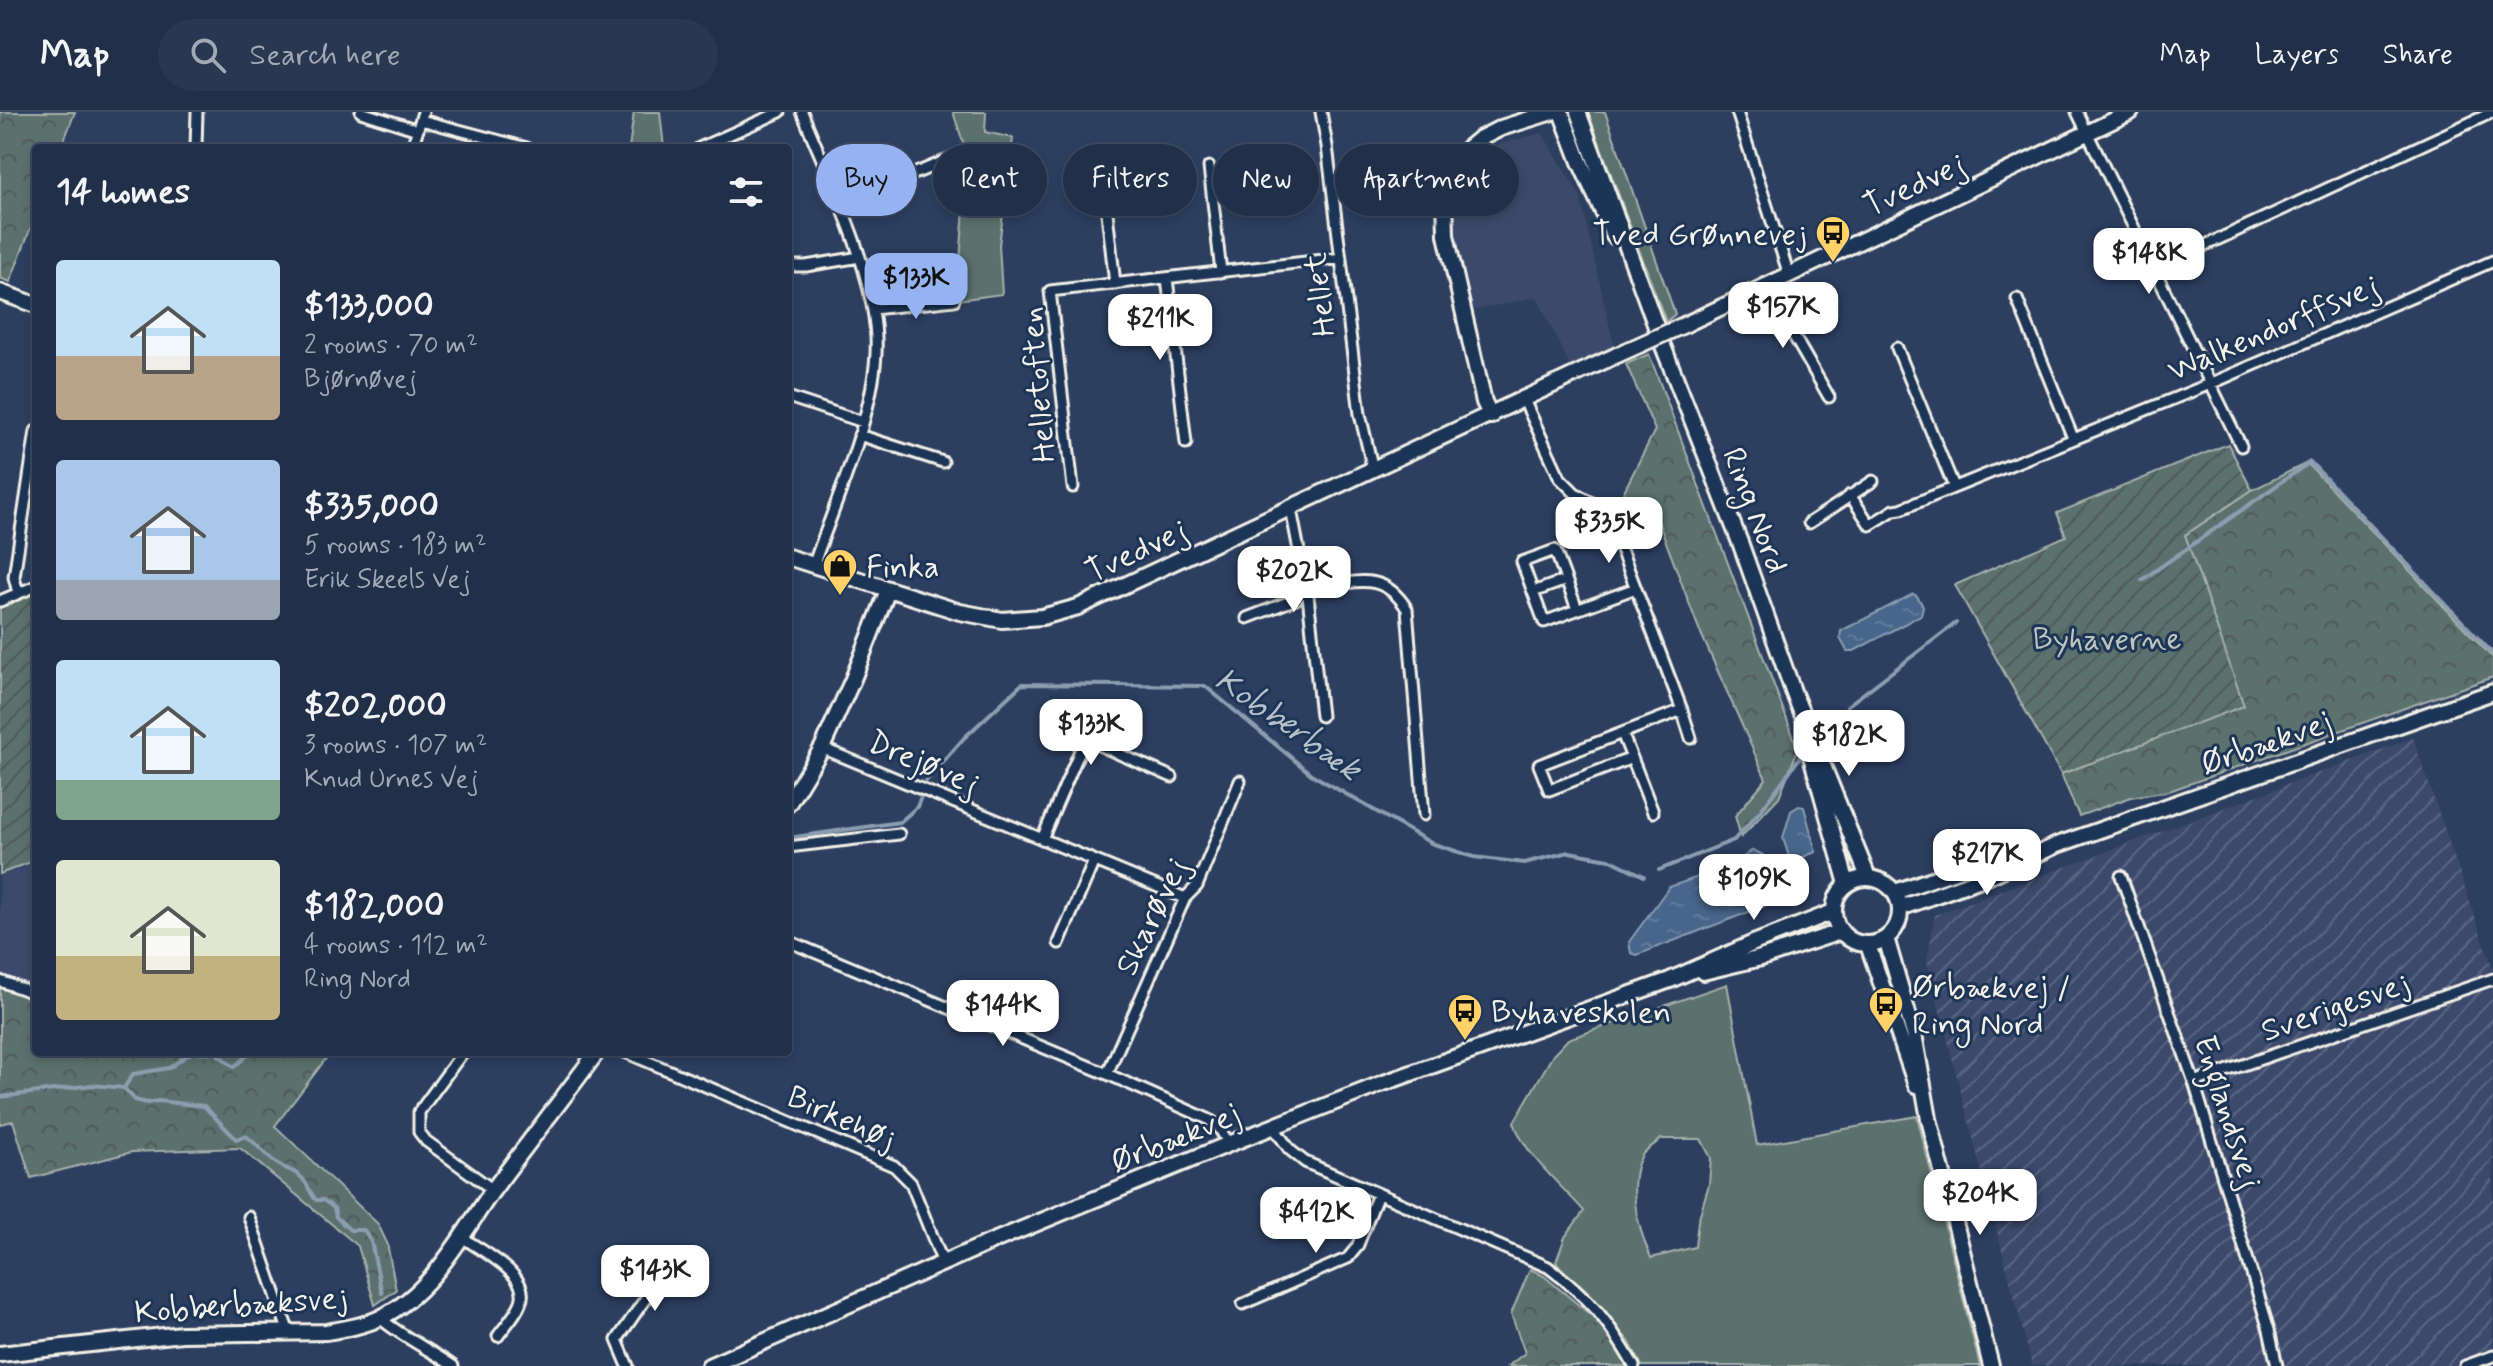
<!DOCTYPE html>
<meta charset="utf-8">
<style>
body{margin:0;font-family:Mynerve,sans-serif;background:#293750;color:#f1f3f6;height:100vh;display:flex;flex-direction:column;font-size:30px;white-space:nowrap}
*{box-sizing:border-box;margin:0}
p{font-size:26px;color:#a2a9b4}
.icon{flex:none;width:44px;height:44px;fill:none;stroke:currentColor;stroke-width:2;stroke-linecap:round;stroke-linejoin:round}
.map{position:relative;flex:1;overflow:hidden}
.drawer{position:absolute;left:32px;top:32px;width:760px;height:912px;display:flex;flex-direction:column;background:#212f49;border-radius:8px;box-shadow:0 4px 12px #0003,0 0 0 2px #3e4a61}
.drawer>*{flex:none}
.guide{position:absolute;left:816px;top:32px;width:760px;height:72px;display:flex;gap:16px}
.price{position:absolute;translate:-50% -68px;padding:0 18px;border-radius:16px;background:#fff;color:#222;font-size:26px;line-height:52px;filter:drop-shadow(0 2px 4px #0008)}
.price::after{content:'';position:absolute;left:50%;top:48px;width:24px;height:18px;margin-left:-12px;background:inherit;clip-path:polygon(0 0,100% 0,50% 100%)}
.price.current{background:#95b2f1;color:#111}
ul{padding:0;list-style:none}
li{display:flex;align-items:center;gap:24px;height:200px;padding:0 24px}
li span{display:grid;place-items:center;flex:none;width:224px;height:160px;border-radius:8px;color:#555}
li>.icon{margin-inline-start:auto}
span .icon{width:96px;height:96px;fill:#fffc;stroke-width:1}
li b{font-size:34px}
h2{display:flex;justify-content:space-between;align-items:center;height:96px;padding:0 24px;font-size:34px}
.pill{padding:0 28px;border-radius:36px;background:#212f49;box-shadow:0 4px 12px #0003,0 0 0 2px #3e4a61;font-size:28px;line-height:72px}
.pill.current{background:#95b2f1;color:#111}
header{display:flex;align-items:center;gap:48px;box-sizing:border-box;height:112px;padding:0 40px;background:#212f49;border-bottom:2px solid #3e4a61}
header strong{font-size:38px}
nav{display:flex;gap:44px;margin-inline-start:auto;font-size:28px}
.search{width:560px;height:72px;background:#293750;display:flex;align-items:center;gap:20px;box-sizing:border-box;padding:0 28px;border-radius:44px;color:#a2a9b4;font-size:30px}
.map>svg:first-child{display:block}
</style>
<header>
<strong>Map</strong>
<div class="search"><svg class="icon" aria-label="search" viewBox="0 0 24 24"><circle cx="10" cy="10" r="6"/><path d="M15 15l6 6"/></svg>Search here</div>
<nav><a>Map</a><a>Layers</a><a>Share</a></nav>
</header>
<div class="map">
<svg width="2493" height="1254" viewBox="0 0 2493 1254">
<defs>
<pattern id="industrial-furrows" width="10" height="10" patternUnits="userSpaceOnUse" patternTransform="scale(2)"><rect width="10" height="10" fill="#3d4a6c"/><path d="M-1 1l2-2M0 10L10 0M9 11l2-2" fill="none" stroke="#5a6581"/></pattern>
<pattern id="forest-crowns" width="20" height="18" patternUnits="userSpaceOnUse" patternTransform="scale(2)"><rect width="20" height="18" fill="#5a716d"/><path d="M2 6a3 3 0 1 1 6 0M12 15a3 3 0 1 1 6 0" fill="none" stroke="#515a58"/></pattern>
<pattern id="garden-furrows" width="10" height="10" patternUnits="userSpaceOnUse" patternTransform="scale(2)"><rect width="10" height="10" fill="#5a716d"/><path d="M-1 1l2-2M0 10L10 0M9 11l2-2" fill="none" stroke="#515a58"/></pattern>
<pattern id="water-ripples" width="26" height="14" patternUnits="userSpaceOnUse" patternTransform="scale(2)"><rect width="26" height="14" fill="#46668b"/><path d="M2 4q2-2 4 0t4 0M15 11q2-2 4 0t4 0" fill="none" stroke="#617c9b"/></pattern>
</defs>
<rect width="100%" height="100%" fill="#2c3f61"/>
<filter id="ink" filterUnits="userSpaceOnUse"><feTurbulence type="fractalNoise" baseFrequency=".0125" numOctaves="2"/><feDisplacementMap in="SourceGraphic" scale="16" xChannelSelector="R" yChannelSelector="G"/><feConvolveMatrix kernelMatrix="1 2 1 2 8 2 1 2 1" color-interpolation-filters="sRGB"/></filter>
<g filter="url(#ink)">
<path fill="#3d4a6c" d="M 1542,21 L 1580,84 L 1614,234 L 1570,254 L 1537,185 L 1474,198 L 1453,107 L 1460,69 L 1475,43 L 1497,33 Z
M 36,751 L 36,879 L 0,863 L 0,764 Z"/>
<path fill="url(#industrial-furrows)" d="M 2413,626 L 2493,857 L 2493,1254 L 2032,1254 L 1927,849 L 1935,803 Z"/>
<path fill="#5a716d" stroke="#a7b1aa" stroke-width="2" fill-rule="evenodd" d="M 634,0 L 660,0 L 664,36 L 629,36 Z
M 953,0 L 986,0 L 985,20 L 1013,26 L 999,133 L 1002,182 L 957,188 L 968,45 Z
M 1588,0 L 1605,0 L 1675,202 L 1666,210 Z
M 1727,872 L 1757,1033 L 1917,1004 L 1980,1254 L 1642,1254 L 1629,1229 L 1556,1150 L 1565,1125 L 1584,1099 C 1562,1074 1523,1041 1514,1010 L 1553,943 L 1568,927 ZM 1661,1027 L 1701,1027 L 1711,1046 L 1709,1072 L 1698,1109 L 1695,1135 L 1651,1146 C 1639,1118 1625,1072 1642,1043 C 1646,1037 1656,1032 1661,1027 Z"/>
<path fill="url(#forest-crowns)" stroke="#a7b1aa" stroke-width="2" d="M 0,0 L 75,0 L 61,36 L 36,36 L 36,102 L 10,170 L 0,166 Z
M 1649,242 L 1798,637 L 1779,685 L 1741,725 L 1735,704 L 1766,667 L 1699,517 L 1652,393 L 1616,395 L 1655,318 L 1626,252 Z
M 2307,351 L 2493,546 L 2493,565 L 2169,679 L 2131,685 L 2079,704 L 2061,662 L 2243,594 L 2185,423 L 2252,378 Z
M 0,862 L 36,877 L 36,940 L 331,940 L 275,1014 L 378,1112 L 387,1131 L 396,1178 L 375,1193 L 358,1134 L 240,1036 L 132,1040 L 31,1066 L 13,1009 L 0,1012 Z
M 1530,1157 L 1544,1164 L 1605,1215 L 1627,1254 L 1508,1254 L 1525,1241 L 1511,1202 Z"/>
<path fill="url(#garden-furrows)" stroke="#a7b1aa" stroke-width="2" d="M 2228,332 L 2252,378 L 2185,423 L 2244,594 L 2061,662 L 1955,473 L 2066,424 L 2057,401 Z
M 36,478 L 36,748 L 0,762 L 0,493 Z"/>
<path fill="url(#water-ripples)" stroke="#8c9eb0" stroke-width="2" d="M 1913,482 L 1917,484 L 1923,494 L 1921,503 L 1854,539 L 1847,539 L 1840,526 L 1841,519 Z
M 1799,694 L 1804,695 L 1816,740 L 1798,747 L 1796,756 L 1792,754 L 1783,726 L 1791,699 Z
M 1753,738 L 1763,743 L 1777,785 L 1775,790 L 1637,843 L 1631,841 L 1629,830 L 1669,775 L 1733,753 Z"/>
<g fill="none" stroke-linecap="round" stroke-linejoin="round">
<path stroke="#8c9eb0" stroke-width="4" d="M 2142,468 L 2310,350 L 2493,542
M 1847,594 L 1956,511
M 1819,624 L 1833,609
M 926,669 L 964,626 L 1022,572 L 1205,574 L 1311,662 L 1431,731 L 1474,745 L 1524,751 L 1569,740 L 1609,747 L 1644,764
M 788,726 L 900,710 L 917,695 L 920,687
M 1659,758 L 1734,728 L 1762,697 L 1803,641
M 124,976 L 135,988 L 147,991 L 158,989 L 204,994 L 236,1027 L 246,1024 C 257,1032 265,1043 275,1050 C 283,1057 295,1058 302,1066 C 308,1073 310,1081 316,1088 L 323,1088 L 334,1096 L 336,1105 L 350,1118 L 364,1118 L 371,1129 L 382,1181
M 124,976 L 133,962 L 169,956 L 192,940 L 216,941 L 234,955 L 251,940
M 0,985 L 92,973 L 124,976"/>
<defs>
<path id="street" d="M 361,0 L 418,18
M 802,0 C 830,69 872,152 876,225 C 880,290 835,391 813,454
M 1321,0 L 1327,34 L 1360,302 L 1373,358
M 1737,0 L 1789,163
M 2077,0 L 2241,334
M 421,8 L 527,36
M 196,36 L 197,0
M 412,36 L 423,0
M 699,36 L 780,0
M 1209,55 L 1221,160
M 1104,74 L 1115,172
M 839,93 L 962,42
M 788,154 L 806,154 L 860,145
M 2154,157 L 2493,0
M 1167,166 L 1186,331
M 1765,174 L 1829,285
M 2017,187 L 2073,326
M 873,197 L 954,188
M 1897,236 L 1954,375
M 788,285 L 863,310
M 1524,288 L 1560,366 L 1575,381 L 1606,398 L 1682,598 L 1622,621 L 1632,646 L 1549,678 L 1539,653 L 1622,621
M 859,323 L 943,350
M 1073,375 L 1050,179 L 1341,146
M 1850,383 L 1870,413 L 1894,398 L 1901,397 L 2210,272 L 2493,149
M 1291,397 L 1305,470 L 1307,474 L 1321,604
M 1809,411 L 1873,369
M 1533,480 L 1566,468
M 18,481 L 14,465 L 36,319
M 0,489 L 36,474
M 1577,497 L 1555,438 L 1522,450 L 1544,510 L 1636,476
M 1247,506 L 1296,487 L 1307,474 L 1315,476 C 1355,471 1382,457 1407,497 L 1424,703
M 1682,598 L 1691,626
M 822,636 L 1185,786
M 1632,646 L 1653,700
M 1042,727 L 1085,627 L 1172,665
M 788,735 L 899,722
M 2121,764 L 2194,970 L 2269,1218 L 2277,1254
M 788,829 L 1107,962 L 1208,1007 L 1218,1014 L 1229,1032
M 1059,831 L 1094,749
M 0,869 L 36,882
M 463,940 L 419,1000 L 419,1020 L 426,1029 L 493,1078
M 625,940 L 894,1054 L 911,1071 L 943,1151
M 1107,962 L 1185,786 L 1197,774 L 1240,669
M 2194,970 L 2493,867
M 1274,1016 L 1290,1038 L 1305,1050 L 1548,1155 C 1591,1187 1607,1207 1634,1254
M 249,1105 L 289,1221
M 462,1125 C 481,1139 534,1164 520,1192 C 515,1204 505,1214 498,1224
M 1243,1192 L 1348,1146 L 1357,1135 L 1378,1082
M 380,1206 C 402,1225 429,1237 453,1254
M 628,1254 L 617,1228 L 672,1148
M 2465,1254 L 2493,1244"/>
<path id="secondary" d="M 1561,0 L 1580,50 L 1614,124
M 1578,0 L 1663,234 L 1741,433 L 1794,582 L 1868,765
M 0,180 L 36,193
M 1686,212 L 2131,0
M 1491,304 L 1484,290 L 1446,123 L 1445,83 L 1455,53 L 1467,37 L 1479,27 L 1501,16 L 1552,0
M 788,445 L 960,500 L 1002,508 L 1042,505 L 1078,495 L 1617,243
M 1809,637 L 1847,772
M 788,692 L 822,636 L 853,567 L 888,478
M1834 799a33 33 0 1 1 66 0a33 33 0 1 1-66 0Z
M 1895,780 L 1972,753 L 2022,741
M 1900,796 L 1989,764 L 2057,733 L 2493,580
M 1886,826 L 1914,922 L 1929,1007 L 1991,1254
M 1868,833 L 1916,973
M 1703,860 L 1761,846 L 1840,820
M 0,1242 L 182,1222 L 326,1220 C 344,1217 363,1214 380,1206 C 433,1180 460,1125 493,1078 C 527,1032 563,986 597,940
M 709,1254 L 991,1130 L 1229,1032 L 1381,972 L 1670,868 L 1756,830 L 1833,800"/>
</defs>
<use href="#street" stroke="#f4f1e8" stroke-width="15"/>
<use href="#secondary" stroke="#f4f1e8" stroke-width="20"/>
<use href="#street" stroke="#1d3557" stroke-width="9"/>
<use href="#secondary" stroke="#1d3557" stroke-width="14"/>
<defs>
<path id="secondary-bridge" d="M 1617,243 L 1686,212"/>
</defs>
<use href="#secondary-bridge" stroke="#f4f1e8" stroke-width="20" stroke-linecap="butt"/>
<use href="#secondary-bridge" stroke="#1d3557" stroke-width="14"/>
</g>
</g>
<defs>
<symbol id="bus-pin" viewBox="-11 -11 22 30"><path d="M0 17L-7.5 6A9.5 9.5 0 1 1 7.5 6Z" fill="#ffd166" stroke="#1d3557"/><path d="M-5-6H5V4H4V6H2V4H-2V6H-4V4H-5ZM-3.5-4V0h7V-4ZM-3.5 1.2v1.5H-2V1.2ZM2 1.2v1.5H3.5V1.2Z" fill="#111"/></symbol>
<symbol id="shop-pin" viewBox="-11 -11 22 30"><path d="M0 17L-7.5 6A9.5 9.5 0 1 1 7.5 6Z" fill="#ffd166" stroke="#1d3557"/><path d="M-5-2.5h2.3a2.7 3.5 0 0 1 5.4 0H5L5.5 6h-11ZM-1.5-2.5h3a1.5 2.3 0 0 0-3 0Z" fill="#111"/></symbol>
</defs>
<g fill-rule="evenodd">
<use href="#bus-pin" x="1813" y="101" width="40" height="54"/>
<use href="#shop-pin" x="820" y="434" width="40" height="54"/>
<use href="#bus-pin" x="1866" y="872" width="40" height="54"/>
<use href="#bus-pin" x="1445" y="879" width="40" height="54"/>
</g>
<g text-anchor="middle" stroke-width="6" stroke-linejoin="round" paint-order="stroke">
<g font-size="32" fill="#f4f1e8" stroke="#1d3557">
<text transform="translate(1914 72) rotate(-25)" y="11">Tvedvej</text>
<text transform="translate(1319 183) rotate(-97)" y="11">Hellet</text>
<text transform="translate(2273 215) rotate(-23)" y="11">Walkendorffsvej</text>
<text transform="translate(1037 273) rotate(-95)" y="11">Helletoften</text>
<text transform="translate(1756 398) rotate(69)" y="11">Ring Nord</text>
<text transform="translate(1136 438) rotate(-25)" y="11">Tvedvej</text>
<text transform="translate(2266 630) rotate(-19)" y="11">Ørbækvej</text>
<text transform="translate(924 650) rotate(23)" y="11">Drejøvej</text>
<text transform="translate(1151 804) rotate(-64)" y="11">Skarøvej</text>
<text transform="translate(2335 894) rotate(-19)" y="11">Sverigesvej</text>
<text transform="translate(2229 1000) rotate(72)" y="11">Englandsvej</text>
<text transform="translate(842 1005) rotate(24)" y="11">Birkehøj</text>
<text transform="translate(1175 1025) rotate(-22)" y="11">Ørbækvej</text>
<text transform="translate(241 1192) rotate(-4)" y="11">Kobberbæksvej</text>
</g>
<g font-size="32" fill="#f4f1e8" stroke="#1d3557" text-anchor="start">
<text x="1807" y="132" text-anchor="end">Tved Grønnevej</text>
<text x="866" y="465">Finka</text>
<text x="1912" y="885">Ørbækvej /<tspan x="1912" dy="37">Ring Nord</tspan></text>
<text x="1491" y="910">Byhaveskolen</text>
</g>
<g font-size="32" fill="#bec4bd" stroke="#1d3557">
<text x="2107" y="537">Byhaverne</text>
</g>
<g font-size="34" font-style="italic" fill="#b7c0c7" stroke="#1d3557">
<text transform="translate(1289 611) rotate(35)" y="12">Kobberbæk</text>
</g>
</g>
</svg>
<b class="price" style="left:2149px;top:184px">$148K</b>
<b class="price current" style="left:916px;top:209px">$133K</b>
<b class="price" style="left:1783px;top:238px">$157K</b>
<b class="price" style="left:1160px;top:250px">$211K</b>
<b class="price" style="left:1609px;top:453px">$335K</b>
<b class="price" style="left:1294px;top:502px">$202K</b>
<b class="price" style="left:1091px;top:655px">$133K</b>
<b class="price" style="left:1849px;top:666px">$182K</b>
<b class="price" style="left:1987px;top:785px">$217K</b>
<b class="price" style="left:1754px;top:810px">$109K</b>
<b class="price" style="left:1003px;top:936px">$144K</b>
<b class="price" style="left:1980px;top:1125px">$204K</b>
<b class="price" style="left:1316px;top:1143px">$412K</b>
<b class="price" style="left:655px;top:1201px">$143K</b>
<div class="guide">
<a class="pill current">Buy</a>
<a class="pill">Rent</a>
<a class="pill">Filters</a>
<a class="pill">New</a>
<a class="pill">Apartment</a>
</div>
<section class="drawer">
<h2>14 homes<svg class="icon" aria-label="filters" viewBox="0 0 24 24"><path d="M4 7h16M4 17h16"/><circle cx="9" cy="7" r="2"/><circle cx="15" cy="17" r="2"/></svg></h2>
<ul>
<li><span style="background:linear-gradient(#bfe0f5 60%,#b9a48a 0)"><svg class="icon" aria-label="home" viewBox="0 0 24 24"><path d="M3 11l9-7 9 7M6 9v11h12V9"/></svg></span><div><b>$133,000</b><p>2 rooms · 70 m²</p><p>Bjørnøvej</p></div></li>
<li><span style="background:linear-gradient(#a9c7e8 75%,#9aa5b1 0)"><svg class="icon" aria-label="home" viewBox="0 0 24 24"><path d="M3 11l9-7 9 7M6 9v11h12V9"/></svg></span><div><b>$335,000</b><p>5 rooms · 183 m²</p><p>Erik Skeels Vej</p></div></li>
<li><span style="background:linear-gradient(#bfe0f5 75%,#7fa58c 0)"><svg class="icon" aria-label="home" viewBox="0 0 24 24"><path d="M3 11l9-7 9 7M6 9v11h12V9"/></svg></span><div><b>$202,000</b><p>3 rooms · 107 m²</p><p>Knud Urnes Vej</p></div></li>
<li><span style="background:linear-gradient(#dfe7d0 60%,#c2b280 0)"><svg class="icon" aria-label="home" viewBox="0 0 24 24"><path d="M3 11l9-7 9 7M6 9v11h12V9"/></svg></span><div><b>$182,000</b><p>4 rooms · 112 m²</p><p>Ring Nord</p></div></li>
</ul>
</section>
</div>
